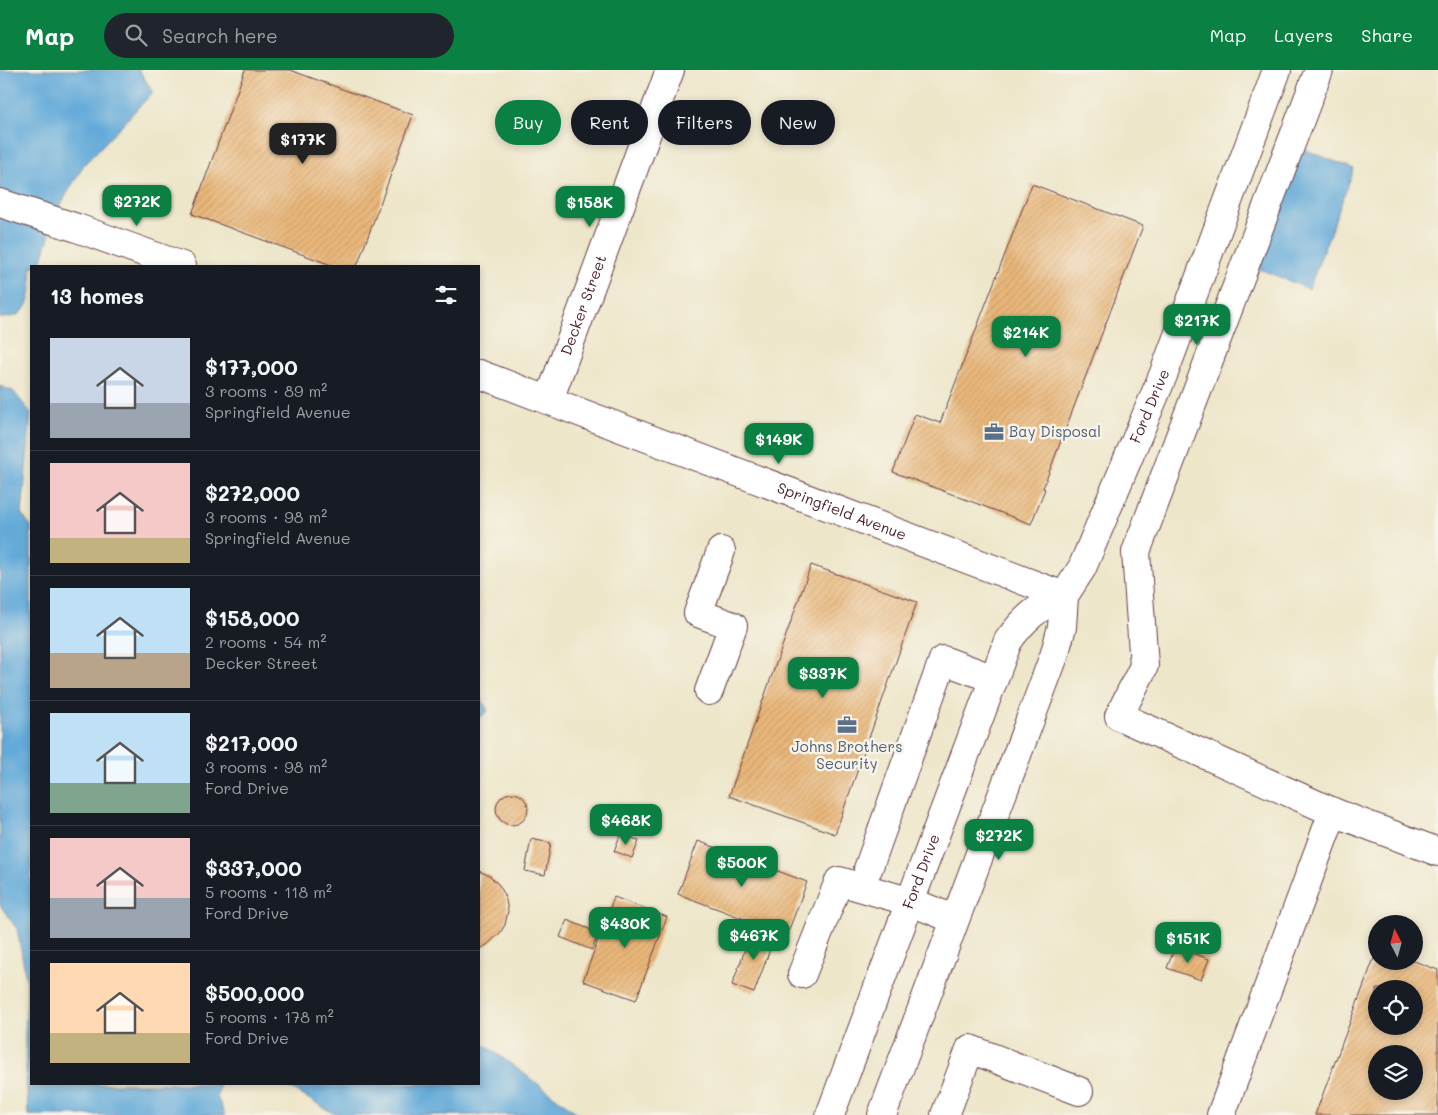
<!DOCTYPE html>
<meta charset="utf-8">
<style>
body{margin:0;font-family:Mali,sans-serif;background:#20242c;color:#f1f3f6;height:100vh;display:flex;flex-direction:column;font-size:19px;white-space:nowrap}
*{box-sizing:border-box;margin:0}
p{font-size:16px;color:#9ea1a6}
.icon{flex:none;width:28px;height:28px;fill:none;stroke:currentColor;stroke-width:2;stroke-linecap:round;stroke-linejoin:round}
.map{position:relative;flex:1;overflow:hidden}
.drawer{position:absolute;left:30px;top:195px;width:450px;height:820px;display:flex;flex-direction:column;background:#171b24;border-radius:0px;box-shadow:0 2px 8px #0003}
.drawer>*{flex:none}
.hud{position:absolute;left:495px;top:30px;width:475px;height:45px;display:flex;gap:10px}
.needle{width:32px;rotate:354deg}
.fabs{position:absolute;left:1368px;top:845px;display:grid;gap:10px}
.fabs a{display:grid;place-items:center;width:55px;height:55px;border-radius:50%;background:#171b24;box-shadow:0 2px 8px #0003;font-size:25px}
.price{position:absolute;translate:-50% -42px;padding:0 11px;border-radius:10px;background:#0b8043;color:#fff;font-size:16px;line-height:32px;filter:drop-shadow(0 1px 2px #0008)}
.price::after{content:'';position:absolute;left:50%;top:30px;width:15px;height:11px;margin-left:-8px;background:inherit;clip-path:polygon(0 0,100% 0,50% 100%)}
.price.active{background:#222;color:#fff}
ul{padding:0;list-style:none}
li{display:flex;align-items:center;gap:15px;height:125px;padding:0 20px}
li+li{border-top:1px solid #363941}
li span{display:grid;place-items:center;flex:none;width:140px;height:100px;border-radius:0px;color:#555}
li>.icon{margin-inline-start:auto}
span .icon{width:60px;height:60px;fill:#fffc;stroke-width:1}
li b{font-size:21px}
h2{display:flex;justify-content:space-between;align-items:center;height:60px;padding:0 20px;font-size:21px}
.pill{padding:0 18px;border-radius:22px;background:#171b24;box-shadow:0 2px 8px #0003;font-size:18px;line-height:45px}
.pill.active{background:#0b8043;color:#fff}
header{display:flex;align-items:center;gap:30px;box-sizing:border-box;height:70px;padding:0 25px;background:#0b8043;color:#fff}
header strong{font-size:24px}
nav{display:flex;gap:28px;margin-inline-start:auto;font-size:18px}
.search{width:350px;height:45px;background:#20242c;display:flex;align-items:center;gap:12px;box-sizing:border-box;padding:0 18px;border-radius:28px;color:#9ea1a6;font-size:19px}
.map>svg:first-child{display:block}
</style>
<header>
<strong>Map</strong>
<div class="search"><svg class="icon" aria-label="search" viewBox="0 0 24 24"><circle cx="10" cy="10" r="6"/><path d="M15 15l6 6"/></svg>Search here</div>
<nav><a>Map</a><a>Layers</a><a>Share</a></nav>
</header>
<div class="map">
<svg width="1438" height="1045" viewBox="0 0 1438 1045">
<defs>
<pattern id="building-hatch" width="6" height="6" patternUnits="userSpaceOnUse" patternTransform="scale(1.25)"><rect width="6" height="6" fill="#e9b77a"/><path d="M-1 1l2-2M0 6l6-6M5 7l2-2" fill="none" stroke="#c99d6a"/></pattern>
</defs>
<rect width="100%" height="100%" fill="#f7f3e8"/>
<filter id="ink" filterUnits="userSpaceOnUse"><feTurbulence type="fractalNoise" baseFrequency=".02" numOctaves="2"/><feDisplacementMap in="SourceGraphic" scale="10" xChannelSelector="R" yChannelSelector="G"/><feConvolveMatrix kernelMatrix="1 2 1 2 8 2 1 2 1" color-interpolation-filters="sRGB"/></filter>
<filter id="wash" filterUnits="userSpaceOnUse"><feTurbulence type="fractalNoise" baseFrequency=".0096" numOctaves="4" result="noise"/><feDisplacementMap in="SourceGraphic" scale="20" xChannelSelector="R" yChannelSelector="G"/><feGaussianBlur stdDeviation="1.12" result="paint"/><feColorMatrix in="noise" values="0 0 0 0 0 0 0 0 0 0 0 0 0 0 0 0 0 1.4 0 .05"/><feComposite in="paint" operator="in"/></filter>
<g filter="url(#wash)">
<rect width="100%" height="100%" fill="#ede6c9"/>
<path fill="#63aad9" stroke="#566482" d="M 0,0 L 139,0 L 153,22 L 83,96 L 57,141 L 40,196 L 31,196 C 31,221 34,249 0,248 Z
M 1296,76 L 1354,99 L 1309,219 L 1252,196 Z
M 0,316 L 13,321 L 31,343 L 22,445 L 31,456 L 31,1014 L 220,1014 L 217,1027 L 225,1045 L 28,1045 L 25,969 L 27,913 L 17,859 L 0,835 Z
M 479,624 L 488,641 L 479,648 Z
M 479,974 L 488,977 L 580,1045 L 344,1045 L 333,1043 L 283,1014 L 479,1014 Z"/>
<g id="blocks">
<path fill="url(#building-hatch)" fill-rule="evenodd" d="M 245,0 L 290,0 L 413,45 L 357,196 L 334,196 L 192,144 Z
M 1032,114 L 1143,156 L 1043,418 L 1045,419 L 1031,454 L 893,402 L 915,344 L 940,353 Z
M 811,495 L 917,532 L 835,764 L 729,726 Z
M496 739a16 16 0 1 1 32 0a16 16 0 1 1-32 0Z
M 621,763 L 639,771 L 632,788 L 614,781 Z
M 531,769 L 551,773 L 545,805 L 525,801 Z
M 698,771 L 807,812 L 787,865 L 678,824 Z
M 479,801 L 490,806 L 499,815 L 505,825 L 508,841 L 505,855 L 500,863 L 487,875 L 479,879 Z
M 614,827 L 667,847 L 636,930 L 583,911 Z
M 567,850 L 599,863 L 592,880 L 560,867 Z
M 753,858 L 775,866 L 754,923 L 732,915 Z
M 1175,877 L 1209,889 L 1201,910 L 1167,898 Z
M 1376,883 L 1376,891 L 1414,891 L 1438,900 L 1438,1045 L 1315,1045 ZM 1376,919 L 1414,919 L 1414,956 L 1376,956 ZM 1376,984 L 1414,984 L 1414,1021 L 1376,1021 Z"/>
</g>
</g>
<g filter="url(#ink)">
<use href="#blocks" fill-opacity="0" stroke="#623d43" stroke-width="1"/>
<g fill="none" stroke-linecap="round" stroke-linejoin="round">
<defs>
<g id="minor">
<path d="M 1319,0 L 1136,482 L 1144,596 L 1119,646 L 1333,742"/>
<path d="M 0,133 L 77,158 L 182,196"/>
<path id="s1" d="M 479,304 L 1064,526"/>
<path id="s2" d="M 549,330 L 670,0"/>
<path d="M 709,621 L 733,556 L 698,543 L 721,481"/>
<path d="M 868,799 L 943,590 L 994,609"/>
<path d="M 802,904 L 839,811 L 911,832 L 954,849"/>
<path id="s3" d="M 830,1045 L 1008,571 C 1023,550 1039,535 1064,526"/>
<path id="s4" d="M 882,1045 L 1054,586 L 1062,557 L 1064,526 L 1082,498 L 1164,303 L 1277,0"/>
<path d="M 945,1045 L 970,979 L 1079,1021"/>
<path d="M 1221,1045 L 1333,742 L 1438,782"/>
</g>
</defs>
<use href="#minor" stroke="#623d43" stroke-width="30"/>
<use href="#minor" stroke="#fff" stroke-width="28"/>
</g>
</g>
<defs>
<symbol id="office-bare" viewBox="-9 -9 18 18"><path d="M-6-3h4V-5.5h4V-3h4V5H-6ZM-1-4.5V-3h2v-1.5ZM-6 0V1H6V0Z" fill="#5c6f8a" stroke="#f7f3e8" stroke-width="2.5" paint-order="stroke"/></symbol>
</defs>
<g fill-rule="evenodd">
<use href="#office-bare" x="980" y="348" width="28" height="28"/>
<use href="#office-bare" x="833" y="641" width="28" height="28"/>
</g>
<g text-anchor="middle" stroke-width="5" stroke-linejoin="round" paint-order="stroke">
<g font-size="15" fill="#4a1f2b" stroke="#f7f3e8">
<text dy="5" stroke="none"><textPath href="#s2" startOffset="101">Decker Street</textPath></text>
<text dy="5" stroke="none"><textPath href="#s4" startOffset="760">Ford Drive</textPath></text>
<text dy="5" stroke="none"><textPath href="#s1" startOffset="388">Springfield Avenue</textPath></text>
<text dy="5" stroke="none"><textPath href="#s3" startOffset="260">Ford Drive</textPath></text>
</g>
<g font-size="15" fill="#4e5e75" stroke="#f7f3e8" text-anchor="start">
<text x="1009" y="367">Bay Disposal</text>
<text x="847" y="682" text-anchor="middle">Johns Brothers<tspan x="847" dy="17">Security</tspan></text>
</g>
</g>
</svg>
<div class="fabs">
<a><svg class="needle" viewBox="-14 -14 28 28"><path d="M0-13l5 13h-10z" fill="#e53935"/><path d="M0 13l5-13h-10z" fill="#9ea1a6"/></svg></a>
<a><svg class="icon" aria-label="locate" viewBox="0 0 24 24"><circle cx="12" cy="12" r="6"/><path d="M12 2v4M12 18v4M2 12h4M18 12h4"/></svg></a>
<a><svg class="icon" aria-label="layers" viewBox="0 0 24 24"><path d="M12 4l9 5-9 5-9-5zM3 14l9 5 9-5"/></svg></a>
</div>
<b class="price active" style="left:303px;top:95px">$177K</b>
<b class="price" style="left:137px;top:157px">$272K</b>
<b class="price" style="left:590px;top:158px">$158K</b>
<b class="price" style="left:1197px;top:276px">$217K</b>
<b class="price" style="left:1026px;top:288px">$214K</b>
<b class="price" style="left:779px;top:395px">$149K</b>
<b class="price" style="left:823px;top:629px">$337K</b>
<b class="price" style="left:626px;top:776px">$468K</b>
<b class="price" style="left:999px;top:791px">$272K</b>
<b class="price" style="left:742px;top:818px">$500K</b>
<b class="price" style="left:625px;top:879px">$430K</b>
<b class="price" style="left:754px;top:891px">$467K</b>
<b class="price" style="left:1188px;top:894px">$151K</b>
<div class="hud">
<a class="pill active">Buy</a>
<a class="pill">Rent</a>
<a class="pill">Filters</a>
<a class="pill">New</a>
</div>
<section class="drawer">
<h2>13 homes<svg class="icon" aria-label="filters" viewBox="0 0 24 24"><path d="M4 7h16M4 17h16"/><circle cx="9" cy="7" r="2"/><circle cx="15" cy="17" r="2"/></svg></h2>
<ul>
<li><span style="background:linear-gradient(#c9d6e8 65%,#9aa5b1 0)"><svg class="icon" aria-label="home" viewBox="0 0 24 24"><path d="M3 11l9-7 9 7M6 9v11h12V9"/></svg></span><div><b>$177,000</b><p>3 rooms · 89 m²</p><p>Springfield Avenue</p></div></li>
<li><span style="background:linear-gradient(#f6c9c9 75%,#c2b280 0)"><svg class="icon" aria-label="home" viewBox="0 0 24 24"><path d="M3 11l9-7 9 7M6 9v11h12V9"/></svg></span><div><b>$272,000</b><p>3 rooms · 98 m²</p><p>Springfield Avenue</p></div></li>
<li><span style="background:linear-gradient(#bfe0f5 65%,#b9a48a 0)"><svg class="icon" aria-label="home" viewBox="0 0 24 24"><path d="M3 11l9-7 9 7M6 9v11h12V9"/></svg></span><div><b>$158,000</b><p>2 rooms · 54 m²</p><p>Decker Street</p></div></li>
<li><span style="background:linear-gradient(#bfe0f5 70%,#7fa58c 0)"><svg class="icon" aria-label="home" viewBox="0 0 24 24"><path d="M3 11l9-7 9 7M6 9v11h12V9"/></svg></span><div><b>$217,000</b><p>3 rooms · 98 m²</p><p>Ford Drive</p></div></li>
<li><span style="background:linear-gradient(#f6c9c9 60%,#9aa5b1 0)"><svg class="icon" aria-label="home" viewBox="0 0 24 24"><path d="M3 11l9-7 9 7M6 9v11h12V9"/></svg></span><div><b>$337,000</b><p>5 rooms · 118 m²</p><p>Ford Drive</p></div></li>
<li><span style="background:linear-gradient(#ffd9b3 70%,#c2b280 0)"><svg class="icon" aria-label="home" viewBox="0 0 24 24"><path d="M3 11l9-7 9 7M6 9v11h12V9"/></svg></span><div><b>$500,000</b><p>5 rooms · 178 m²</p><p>Ford Drive</p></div></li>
</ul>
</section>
</div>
